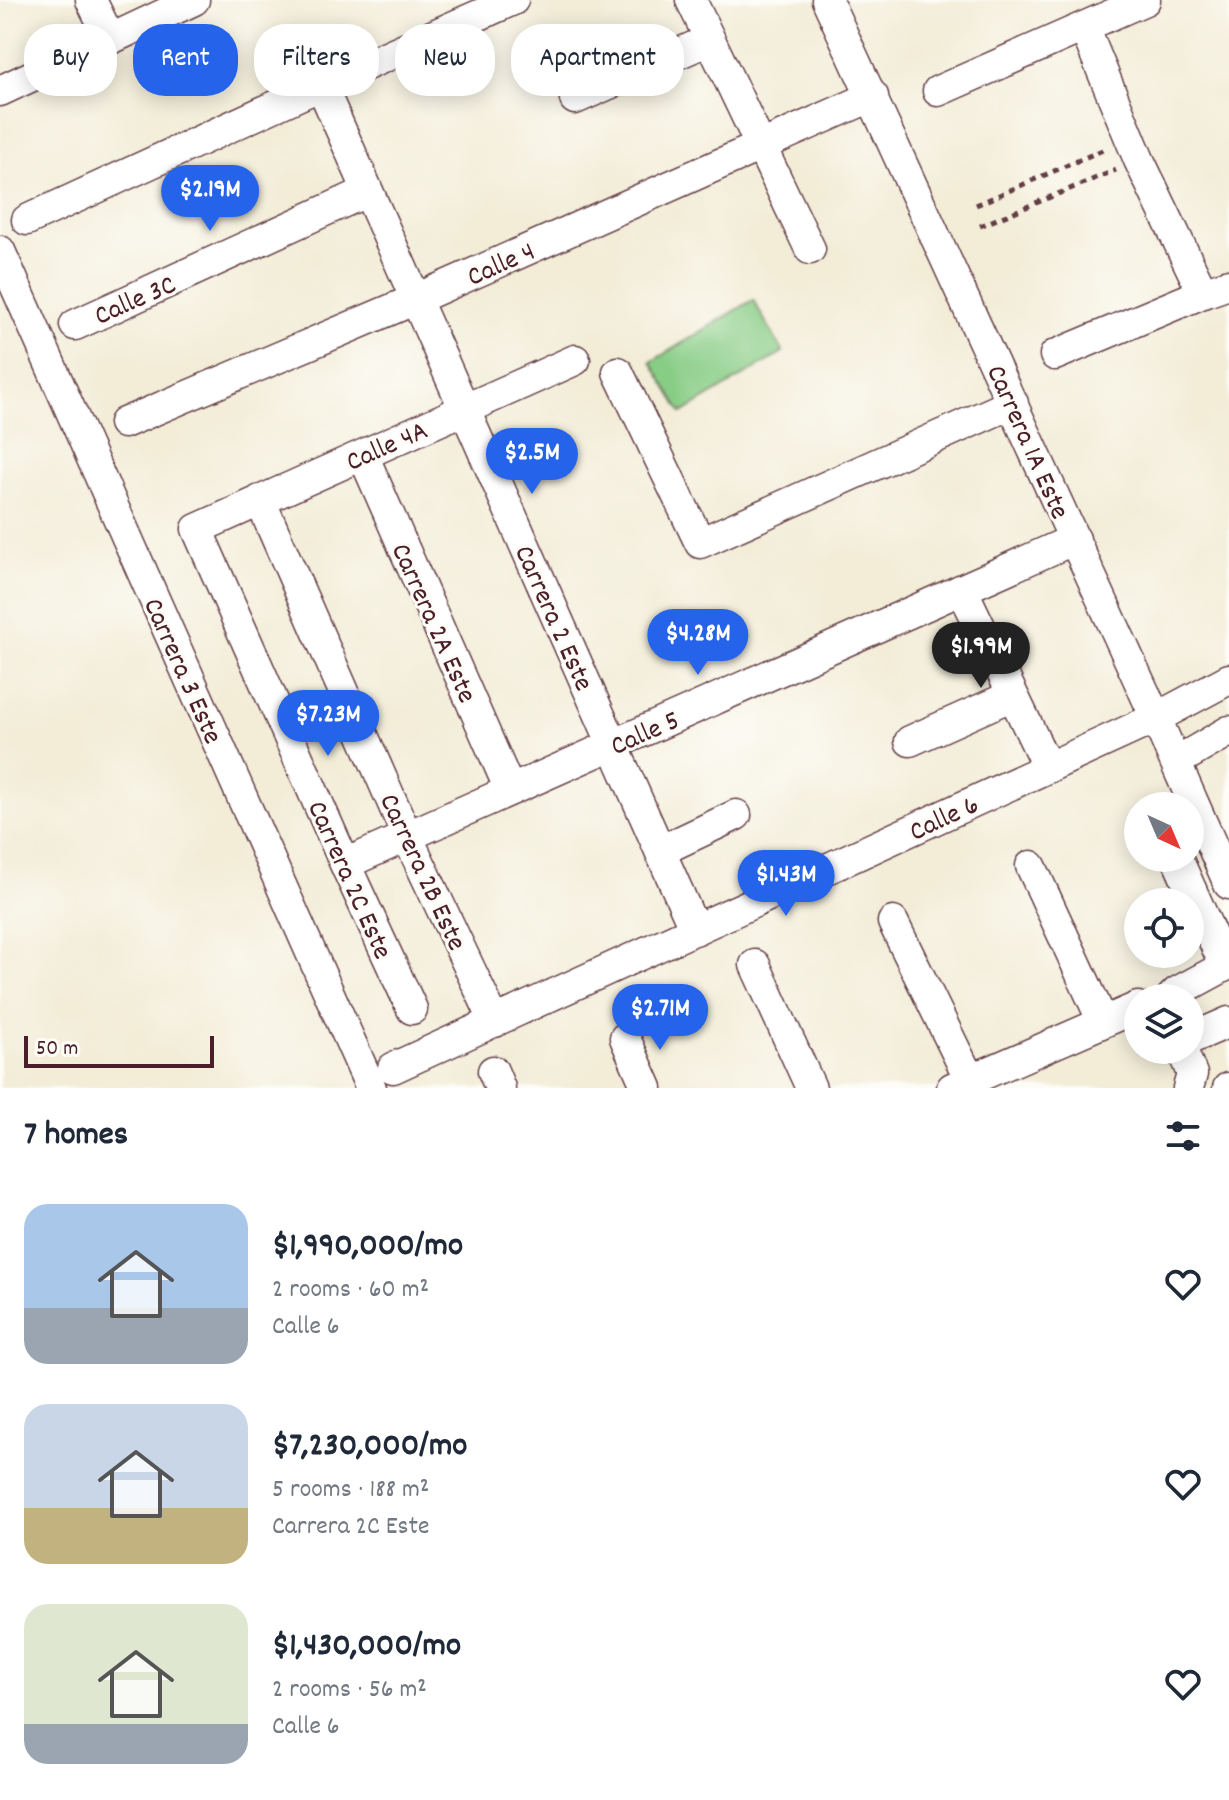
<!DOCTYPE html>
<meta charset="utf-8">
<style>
body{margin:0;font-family:Dekko,sans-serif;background:#f2f2f3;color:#1f2937;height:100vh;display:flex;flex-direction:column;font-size:30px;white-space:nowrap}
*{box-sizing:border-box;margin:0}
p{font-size:26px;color:#747a83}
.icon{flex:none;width:44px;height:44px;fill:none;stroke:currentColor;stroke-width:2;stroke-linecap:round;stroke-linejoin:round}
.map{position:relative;height:1088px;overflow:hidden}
.side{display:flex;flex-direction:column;background:#fff;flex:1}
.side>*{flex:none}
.hud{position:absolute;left:24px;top:24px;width:800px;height:72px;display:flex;gap:16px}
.needle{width:52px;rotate:136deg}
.fabs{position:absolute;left:1124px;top:792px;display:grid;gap:16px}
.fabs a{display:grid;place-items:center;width:80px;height:80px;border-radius:50%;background:#fff;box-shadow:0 4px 20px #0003;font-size:40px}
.scale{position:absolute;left:24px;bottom:20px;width:190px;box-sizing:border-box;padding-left:8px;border:4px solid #4a1f2b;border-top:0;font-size:22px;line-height:28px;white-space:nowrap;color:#4a1f2b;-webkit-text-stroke:6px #fdfcf7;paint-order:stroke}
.price{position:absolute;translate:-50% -68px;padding:0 18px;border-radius:28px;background:#2563eb;color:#fff;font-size:26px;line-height:52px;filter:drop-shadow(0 2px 4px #0008)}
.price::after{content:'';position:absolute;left:50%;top:48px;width:24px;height:18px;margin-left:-12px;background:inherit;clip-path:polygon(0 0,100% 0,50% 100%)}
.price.on{background:#222;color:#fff}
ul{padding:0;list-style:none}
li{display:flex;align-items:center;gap:24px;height:200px;padding:0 24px}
li span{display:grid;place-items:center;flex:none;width:224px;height:160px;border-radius:24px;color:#555}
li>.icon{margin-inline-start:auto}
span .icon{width:96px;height:96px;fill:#fffc;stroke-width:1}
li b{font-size:34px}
h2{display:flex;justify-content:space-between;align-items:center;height:96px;padding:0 24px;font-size:34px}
.pill{padding:0 28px;border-radius:32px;background:#fff;box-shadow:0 4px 20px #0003;font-size:28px;line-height:72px}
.pill.on{background:#2563eb;color:#fff}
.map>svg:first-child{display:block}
</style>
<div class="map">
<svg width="1229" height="1088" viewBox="0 0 1229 1088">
<rect width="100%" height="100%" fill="#fdfcf7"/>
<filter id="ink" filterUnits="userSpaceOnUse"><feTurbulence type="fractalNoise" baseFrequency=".0125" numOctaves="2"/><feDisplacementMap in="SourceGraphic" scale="16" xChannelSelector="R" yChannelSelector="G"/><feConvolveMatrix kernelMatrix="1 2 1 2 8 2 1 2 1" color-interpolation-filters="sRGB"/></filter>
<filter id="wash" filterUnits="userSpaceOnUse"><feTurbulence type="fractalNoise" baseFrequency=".006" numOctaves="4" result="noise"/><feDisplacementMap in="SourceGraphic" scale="32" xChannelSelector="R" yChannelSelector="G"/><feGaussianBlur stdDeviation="1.8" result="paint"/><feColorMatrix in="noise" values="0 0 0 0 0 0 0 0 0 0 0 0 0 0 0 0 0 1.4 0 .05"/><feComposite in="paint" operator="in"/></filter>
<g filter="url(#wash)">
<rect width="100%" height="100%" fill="#f3edd8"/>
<path fill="#88cd86" stroke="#697658" stroke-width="2" d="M 753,300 L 783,352 L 682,413 L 651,362 Z"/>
</g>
<g filter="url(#ink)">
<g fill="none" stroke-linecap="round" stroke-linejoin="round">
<defs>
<path id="minor" d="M 91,0 L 110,39
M 691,0 L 810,249
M 827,0 L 1156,718 L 1229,884
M 1084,27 L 1139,160 L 1203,293 L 1229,284
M 321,85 L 695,930
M 0,91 L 194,0
M 938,91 L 1145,0
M 575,99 L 709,40
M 27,220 L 321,85 L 513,0
M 0,251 L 371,1088
M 75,325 L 368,191
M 1055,355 L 1203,293
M 618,372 L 700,543 L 1013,403
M 124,423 L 416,299 L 873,96
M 363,455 L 510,790
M 260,500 L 407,836 L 495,1022
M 962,589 L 1048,768
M 910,741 L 1013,695
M 1176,762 L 1229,731
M 660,851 L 736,815
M 345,864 L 1075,539
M 1031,866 L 1103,1022
M 893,922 L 970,1080
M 755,965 L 811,1088
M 1171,998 L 1177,992 L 1225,966 L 1177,858
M 412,1009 L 345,864 L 197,529 L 575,360
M 625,1038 L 647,1088
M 1190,1039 L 1229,1022
M 1182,1050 L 1192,1074 L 1188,1088
M 393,1068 L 1156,718 L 1229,679
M 493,1071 L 500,1088
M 952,1088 L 1138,1007
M 1228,1088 L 1229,1088"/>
</defs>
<use href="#minor" stroke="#633e45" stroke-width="33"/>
<path stroke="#633e45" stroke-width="5" stroke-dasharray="6 6" stroke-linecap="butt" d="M 976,205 L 1107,148
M 980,226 L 1116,170"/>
<use href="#minor" stroke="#fff" stroke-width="30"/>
</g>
</g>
<g text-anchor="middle" stroke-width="6" stroke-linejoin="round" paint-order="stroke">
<g font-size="28" fill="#4a1f2b" stroke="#fdfcf7">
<text transform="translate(500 262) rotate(-24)" y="10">Calle 4</text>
<text transform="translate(134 298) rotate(-24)" y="10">Calle 3C</text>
<text transform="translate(1030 441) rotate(66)" y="10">Carrera 1A Este</text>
<text transform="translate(386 444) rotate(-24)" y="10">Calle 4A</text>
<text transform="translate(556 617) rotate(66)" y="10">Carrera 2 Este</text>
<text transform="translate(436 622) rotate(66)" y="10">Carrera 2A Este</text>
<text transform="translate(185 670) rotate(66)" y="10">Carrera 3 Este</text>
<text transform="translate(644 731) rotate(-24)" y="10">Calle 5</text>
<text transform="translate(943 816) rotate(-25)" y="10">Calle 6</text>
<text transform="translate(425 871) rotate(65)" y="10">Carrera 2B Este</text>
<text transform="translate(352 879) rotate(66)" y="10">Carrera 2C Este</text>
</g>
</g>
</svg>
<div class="fabs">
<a><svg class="needle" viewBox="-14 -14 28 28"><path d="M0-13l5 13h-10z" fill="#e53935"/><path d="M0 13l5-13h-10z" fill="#747a83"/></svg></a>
<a><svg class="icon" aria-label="locate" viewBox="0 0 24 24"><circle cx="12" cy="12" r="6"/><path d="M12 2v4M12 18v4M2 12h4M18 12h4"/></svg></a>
<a><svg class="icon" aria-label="layers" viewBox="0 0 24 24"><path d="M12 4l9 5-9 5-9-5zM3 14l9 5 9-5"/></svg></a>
</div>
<div class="scale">50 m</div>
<b class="price" style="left:210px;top:233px">$2.19M</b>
<b class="price" style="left:532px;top:496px">$2.5M</b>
<b class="price" style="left:698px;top:677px">$4.28M</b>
<b class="price on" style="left:981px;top:690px">$1.99M</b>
<b class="price" style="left:328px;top:758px">$7.23M</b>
<b class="price" style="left:786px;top:918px">$1.43M</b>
<b class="price" style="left:660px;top:1052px">$2.71M</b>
<div class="hud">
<a class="pill">Buy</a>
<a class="pill on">Rent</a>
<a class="pill">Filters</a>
<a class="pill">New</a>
<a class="pill">Apartment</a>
</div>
</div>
<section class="side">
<h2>7 homes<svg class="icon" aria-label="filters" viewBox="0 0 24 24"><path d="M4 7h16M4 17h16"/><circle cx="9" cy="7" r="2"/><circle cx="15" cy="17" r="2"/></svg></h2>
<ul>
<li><span style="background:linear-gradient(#a9c7e8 65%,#9aa5b1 0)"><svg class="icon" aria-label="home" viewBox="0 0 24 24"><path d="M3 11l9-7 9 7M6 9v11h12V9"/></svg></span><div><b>$1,990,000/mo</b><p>2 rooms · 60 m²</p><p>Calle 6</p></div><svg class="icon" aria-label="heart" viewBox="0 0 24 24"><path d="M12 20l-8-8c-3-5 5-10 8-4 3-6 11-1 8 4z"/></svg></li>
<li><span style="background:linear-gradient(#c9d6e8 65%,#c2b280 0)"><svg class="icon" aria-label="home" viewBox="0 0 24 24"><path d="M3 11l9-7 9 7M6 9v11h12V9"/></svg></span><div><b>$7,230,000/mo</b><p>5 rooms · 188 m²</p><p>Carrera 2C Este</p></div><svg class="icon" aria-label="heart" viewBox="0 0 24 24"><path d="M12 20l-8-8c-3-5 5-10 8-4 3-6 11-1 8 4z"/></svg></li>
<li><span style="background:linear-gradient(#dfe7d0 75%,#9aa5b1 0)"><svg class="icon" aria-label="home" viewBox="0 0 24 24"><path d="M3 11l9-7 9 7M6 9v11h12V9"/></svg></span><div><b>$1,430,000/mo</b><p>2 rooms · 56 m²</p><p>Calle 6</p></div><svg class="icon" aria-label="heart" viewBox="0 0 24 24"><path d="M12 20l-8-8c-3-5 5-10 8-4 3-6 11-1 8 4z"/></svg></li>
</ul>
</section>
